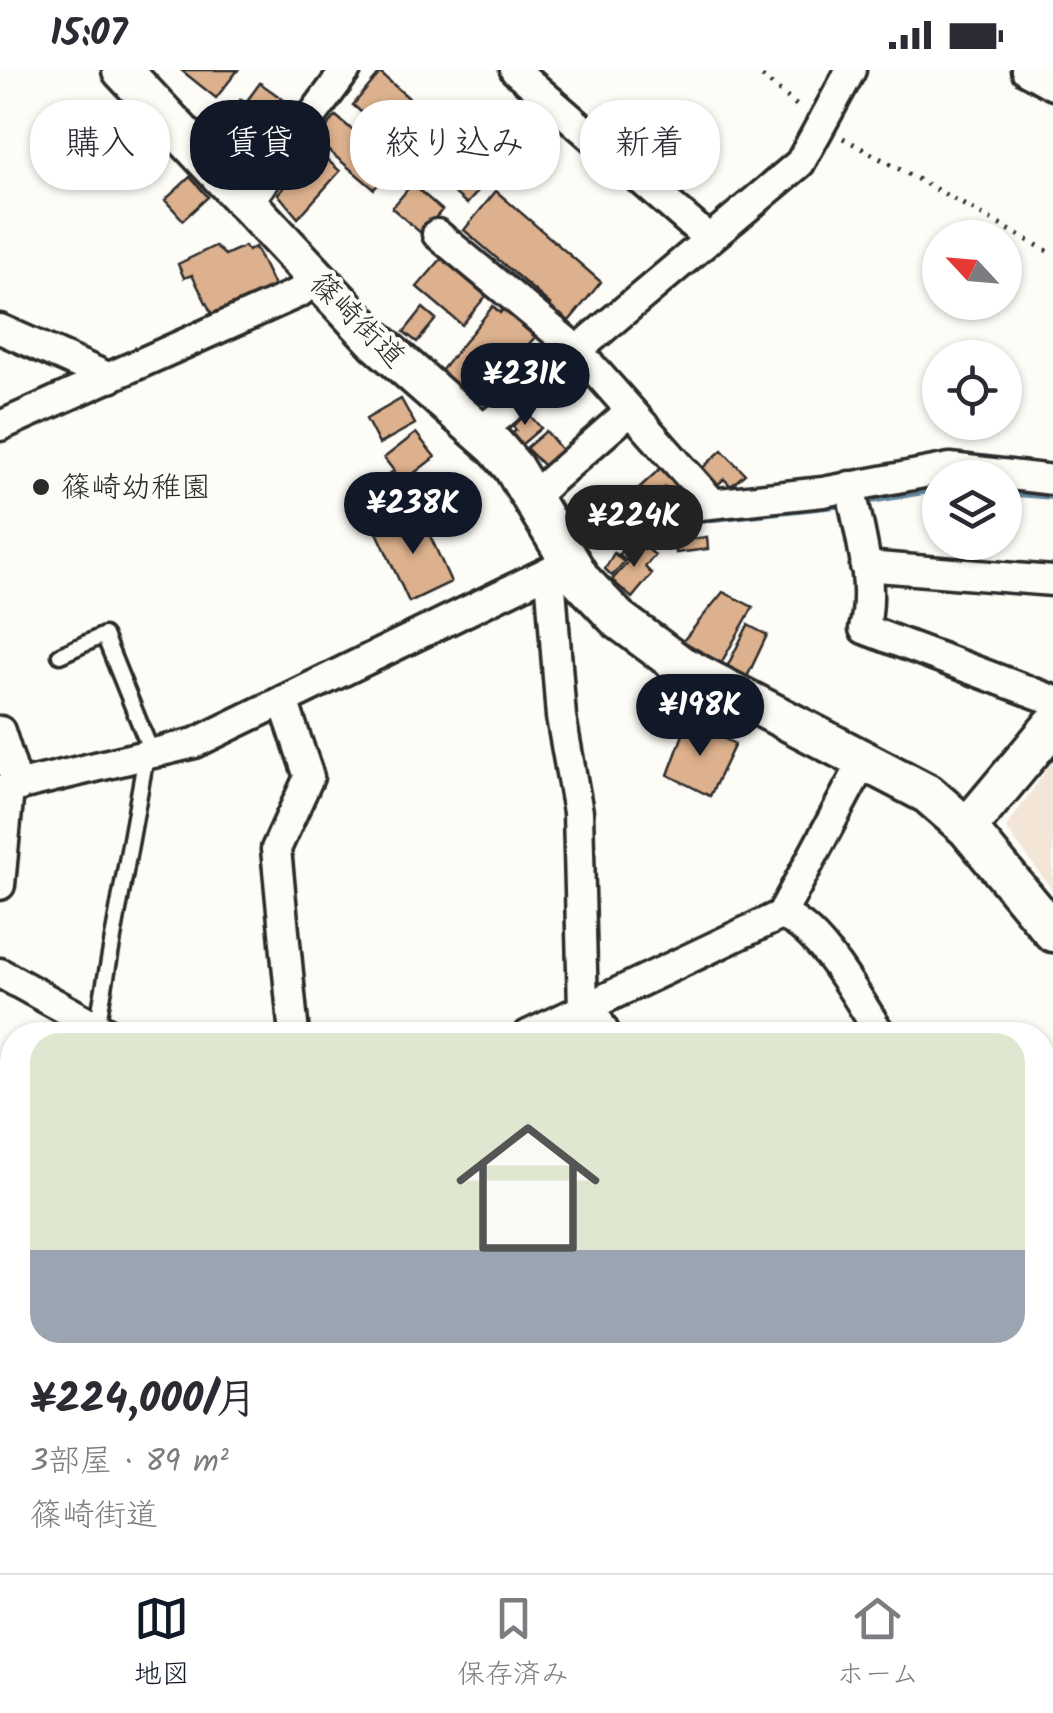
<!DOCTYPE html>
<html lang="ja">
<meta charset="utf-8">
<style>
body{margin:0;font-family:Kalam,"Klee One",sans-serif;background:#f2f2f3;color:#2b2b33;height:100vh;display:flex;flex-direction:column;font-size:38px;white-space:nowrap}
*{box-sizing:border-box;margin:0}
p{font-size:32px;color:#7c7c81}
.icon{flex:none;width:55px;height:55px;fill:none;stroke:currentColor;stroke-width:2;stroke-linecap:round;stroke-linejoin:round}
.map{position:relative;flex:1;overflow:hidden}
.side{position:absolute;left:0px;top:952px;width:1055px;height:552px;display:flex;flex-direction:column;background:#fff;border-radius:40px 40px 0 0;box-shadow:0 2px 8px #0004}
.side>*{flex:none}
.hud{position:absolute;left:30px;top:30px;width:995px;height:90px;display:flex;gap:20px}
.needle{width:65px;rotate:296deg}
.tools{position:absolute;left:922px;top:150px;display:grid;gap:20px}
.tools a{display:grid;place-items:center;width:100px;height:100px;border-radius:50%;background:#fff;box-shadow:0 2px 8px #0004;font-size:50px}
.price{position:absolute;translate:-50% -85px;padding:0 22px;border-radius:35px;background:#111827;color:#fff;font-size:32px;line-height:65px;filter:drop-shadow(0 2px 5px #0008)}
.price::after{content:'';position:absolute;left:50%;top:60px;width:30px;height:22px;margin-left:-15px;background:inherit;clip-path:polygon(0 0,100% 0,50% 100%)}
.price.active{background:#222;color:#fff}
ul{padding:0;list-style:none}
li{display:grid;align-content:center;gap:20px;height:530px;padding:0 30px}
li span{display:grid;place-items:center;height:310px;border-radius:30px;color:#555}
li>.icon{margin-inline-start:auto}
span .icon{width:180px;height:180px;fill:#fffc;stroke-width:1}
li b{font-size:42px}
.tag{padding:0 35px;border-radius:40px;background:#fff;box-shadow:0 2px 8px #0004;font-size:35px;line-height:90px}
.tag.active{background:#111827;color:#fff}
.status{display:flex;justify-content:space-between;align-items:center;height:70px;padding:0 50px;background:#fff;direction:ltr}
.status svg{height:28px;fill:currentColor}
.dock{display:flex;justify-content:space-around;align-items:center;height:140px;border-top:2px solid #e1e1e2;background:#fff;font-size:28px;color:#7c7c81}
.dock a{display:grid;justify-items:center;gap:5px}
.dock .active{color:#111827}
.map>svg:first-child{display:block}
</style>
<div class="status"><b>15:07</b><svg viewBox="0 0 49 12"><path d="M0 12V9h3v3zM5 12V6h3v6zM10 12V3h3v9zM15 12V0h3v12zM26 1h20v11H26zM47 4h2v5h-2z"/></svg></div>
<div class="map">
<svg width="1053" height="1503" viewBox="0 0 1053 1503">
<rect width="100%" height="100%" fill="#fdfcf7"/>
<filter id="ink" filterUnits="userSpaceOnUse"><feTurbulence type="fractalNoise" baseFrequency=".01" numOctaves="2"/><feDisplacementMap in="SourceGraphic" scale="20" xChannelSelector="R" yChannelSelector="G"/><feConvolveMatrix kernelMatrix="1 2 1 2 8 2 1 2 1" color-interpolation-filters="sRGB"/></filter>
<g filter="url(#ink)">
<path fill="#f3e6d7" d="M 1053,690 L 1053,821 L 1006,758 Z"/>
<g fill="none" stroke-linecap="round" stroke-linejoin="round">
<path stroke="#63869c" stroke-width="8" d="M 1005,422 L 1053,426
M 871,430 L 940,418
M 649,455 L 836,435"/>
</g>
<path fill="#ddb18d" stroke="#2b2b2b" stroke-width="2.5" d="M 181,0 L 238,0 L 216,28 Z
M 380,3 L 494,102 L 467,134 L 353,35 Z
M 260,13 L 301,42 L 274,81 L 270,78 L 266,84 L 223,54 L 241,29 L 246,32 Z
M 336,46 L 394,96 L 374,119 L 316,70 Z
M 316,80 L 340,101 L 298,148 L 278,124 Z
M 190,107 L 208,127 L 183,150 L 165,130 Z
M 412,114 L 442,140 L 422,164 L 392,138 Z
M 496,121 L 601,212 L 569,251 L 560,244 L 550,255 L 541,248 L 551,235 L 464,160 Z
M 215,176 L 225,185 L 245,176 L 248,181 L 255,177 L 275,218 L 213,246 L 192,205 L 184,208 L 178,194 Z
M 442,188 L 486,226 L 462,255 L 417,217 Z
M 493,236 L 500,243 L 503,239 L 535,267 L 478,333 L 441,301 Z
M 423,238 L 436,249 L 417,272 L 404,262 Z
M 401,329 L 415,354 L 379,374 L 366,349 Z
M 526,341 L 541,358 L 521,375 L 512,364 L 516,360 L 511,354 Z
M 546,361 L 565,384 L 547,399 L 526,378 Z
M 416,363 L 435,387 L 395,418 L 386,406 L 394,401 L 384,388 Z
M 722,380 L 745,404 L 731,416 L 724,409 L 713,419 L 698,402 Z
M 664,395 L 680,414 L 671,423 L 665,417 L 649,431 L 639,418 Z
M 414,443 L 422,461 L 427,459 L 451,512 L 409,532 L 376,460 Z
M 707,467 L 708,479 L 676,483 L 675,471 Z
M 642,474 L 655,485 L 645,497 L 652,504 L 632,528 L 612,510 L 628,492 L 619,484 L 626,475 L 636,483 Z
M 614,483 L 624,492 L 612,506 L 605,499 Z
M 723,522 L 753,537 L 721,593 L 683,571 Z
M 748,555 L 767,565 L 747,607 L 727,597 Z
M 688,651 L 735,674 L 710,726 L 668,705 Z
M 1053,1147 L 1053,1178 L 1042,1166 L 1042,1156 Z"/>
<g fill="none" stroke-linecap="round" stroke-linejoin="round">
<defs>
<path id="lane" d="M 60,585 L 104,565 L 152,684
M 97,957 L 146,686"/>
<path id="street" d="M 515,0 L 709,169
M 1026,0 L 1053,15
M 246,135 L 346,0
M 437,164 L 577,280 L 711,431
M 0,259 L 110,308
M 0,356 L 300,222 L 316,208
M 479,363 L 800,93 L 851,0
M 850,416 C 859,460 876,515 864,559 L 1053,630
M 532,427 L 630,341
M 552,459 L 587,447 L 823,422 L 950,398 L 1053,410
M 865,496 L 1053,511
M 550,504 L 561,647 L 578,742 L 583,939
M 283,630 L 309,707 L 276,779 L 294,965
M 0,661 L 18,717
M 0,720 L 195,673 L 570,491
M 0,815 L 9,719
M 781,845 C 820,857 859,931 881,965
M 0,903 L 112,965
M 590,936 L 606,965
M 528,965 L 781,845 L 863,692
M 1042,1197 L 1053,1210
M 0,1231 L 12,1216
M 1042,1453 L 1053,1447
M 338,1492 L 351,1503
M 960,1503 L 977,1492"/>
<path id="secondary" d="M 122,0 L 377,272 L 495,376 L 513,397 L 581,510 L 618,549 L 680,595 L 928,724 L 967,758 L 1053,862
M 967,758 L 1053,655
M 1042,1075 L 1053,1069
M 309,1503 L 319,1492"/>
</defs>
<use href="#lane" stroke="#2b2b2b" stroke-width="21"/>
<use href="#street" stroke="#2b2b2b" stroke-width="35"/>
<use href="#secondary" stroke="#2b2b2b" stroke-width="45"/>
<path stroke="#2b2b2b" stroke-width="5" stroke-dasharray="2.5 8" stroke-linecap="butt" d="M 754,0 L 801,39
M 843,68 L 1053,184"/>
<use href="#lane" stroke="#fdfcf7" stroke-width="14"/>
<use href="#street" stroke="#fdfcf7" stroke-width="28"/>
<use href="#secondary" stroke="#fdfcf7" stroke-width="38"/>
</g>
</g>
<circle fill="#2b2b2b" stroke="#fdfcf7" stroke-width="4" cx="41" cy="417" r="10"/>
<g text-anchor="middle" stroke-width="8" stroke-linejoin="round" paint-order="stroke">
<g font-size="30" fill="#2b2b2b" stroke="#fdfcf7">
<text transform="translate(358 250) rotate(45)" y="10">篠崎街道</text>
</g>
<g font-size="30" fill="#2b2b2b" stroke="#fdfcf7" text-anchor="start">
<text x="61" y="427">篠崎幼稚園</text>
</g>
</g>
</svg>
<div class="tools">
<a><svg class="needle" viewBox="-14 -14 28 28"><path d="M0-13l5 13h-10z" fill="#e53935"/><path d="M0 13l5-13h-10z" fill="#7c7c81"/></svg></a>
<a><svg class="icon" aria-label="locate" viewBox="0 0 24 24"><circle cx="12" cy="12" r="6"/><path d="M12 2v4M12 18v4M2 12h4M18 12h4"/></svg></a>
<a><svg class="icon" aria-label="layers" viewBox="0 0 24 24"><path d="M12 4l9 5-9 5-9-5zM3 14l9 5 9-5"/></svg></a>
</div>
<b class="price" style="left:525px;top:358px">¥231K</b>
<b class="price" style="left:413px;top:487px">¥238K</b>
<b class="price active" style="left:634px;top:500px">¥224K</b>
<b class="price" style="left:700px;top:689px">¥198K</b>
<div class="hud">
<a class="tag">購入</a>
<a class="tag active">賃貸</a>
<a class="tag">絞り込み</a>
<a class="tag">新着</a>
</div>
<section class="side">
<ul>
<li><span style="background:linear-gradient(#dfe7d0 70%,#9aa5b1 0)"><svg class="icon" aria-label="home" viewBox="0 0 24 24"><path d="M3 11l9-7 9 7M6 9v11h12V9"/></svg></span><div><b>¥224,000/月</b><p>3部屋 · 89 m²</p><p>篠崎街道</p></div></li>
</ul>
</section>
</div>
<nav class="dock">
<a class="active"><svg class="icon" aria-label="map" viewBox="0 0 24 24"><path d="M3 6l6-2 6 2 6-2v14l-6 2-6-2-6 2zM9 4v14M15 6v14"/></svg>地図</a>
<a><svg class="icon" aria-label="saved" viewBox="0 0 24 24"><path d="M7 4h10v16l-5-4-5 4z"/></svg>保存済み</a>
<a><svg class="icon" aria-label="home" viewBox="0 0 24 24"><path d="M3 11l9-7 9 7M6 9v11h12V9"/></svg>ホーム</a>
</nav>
